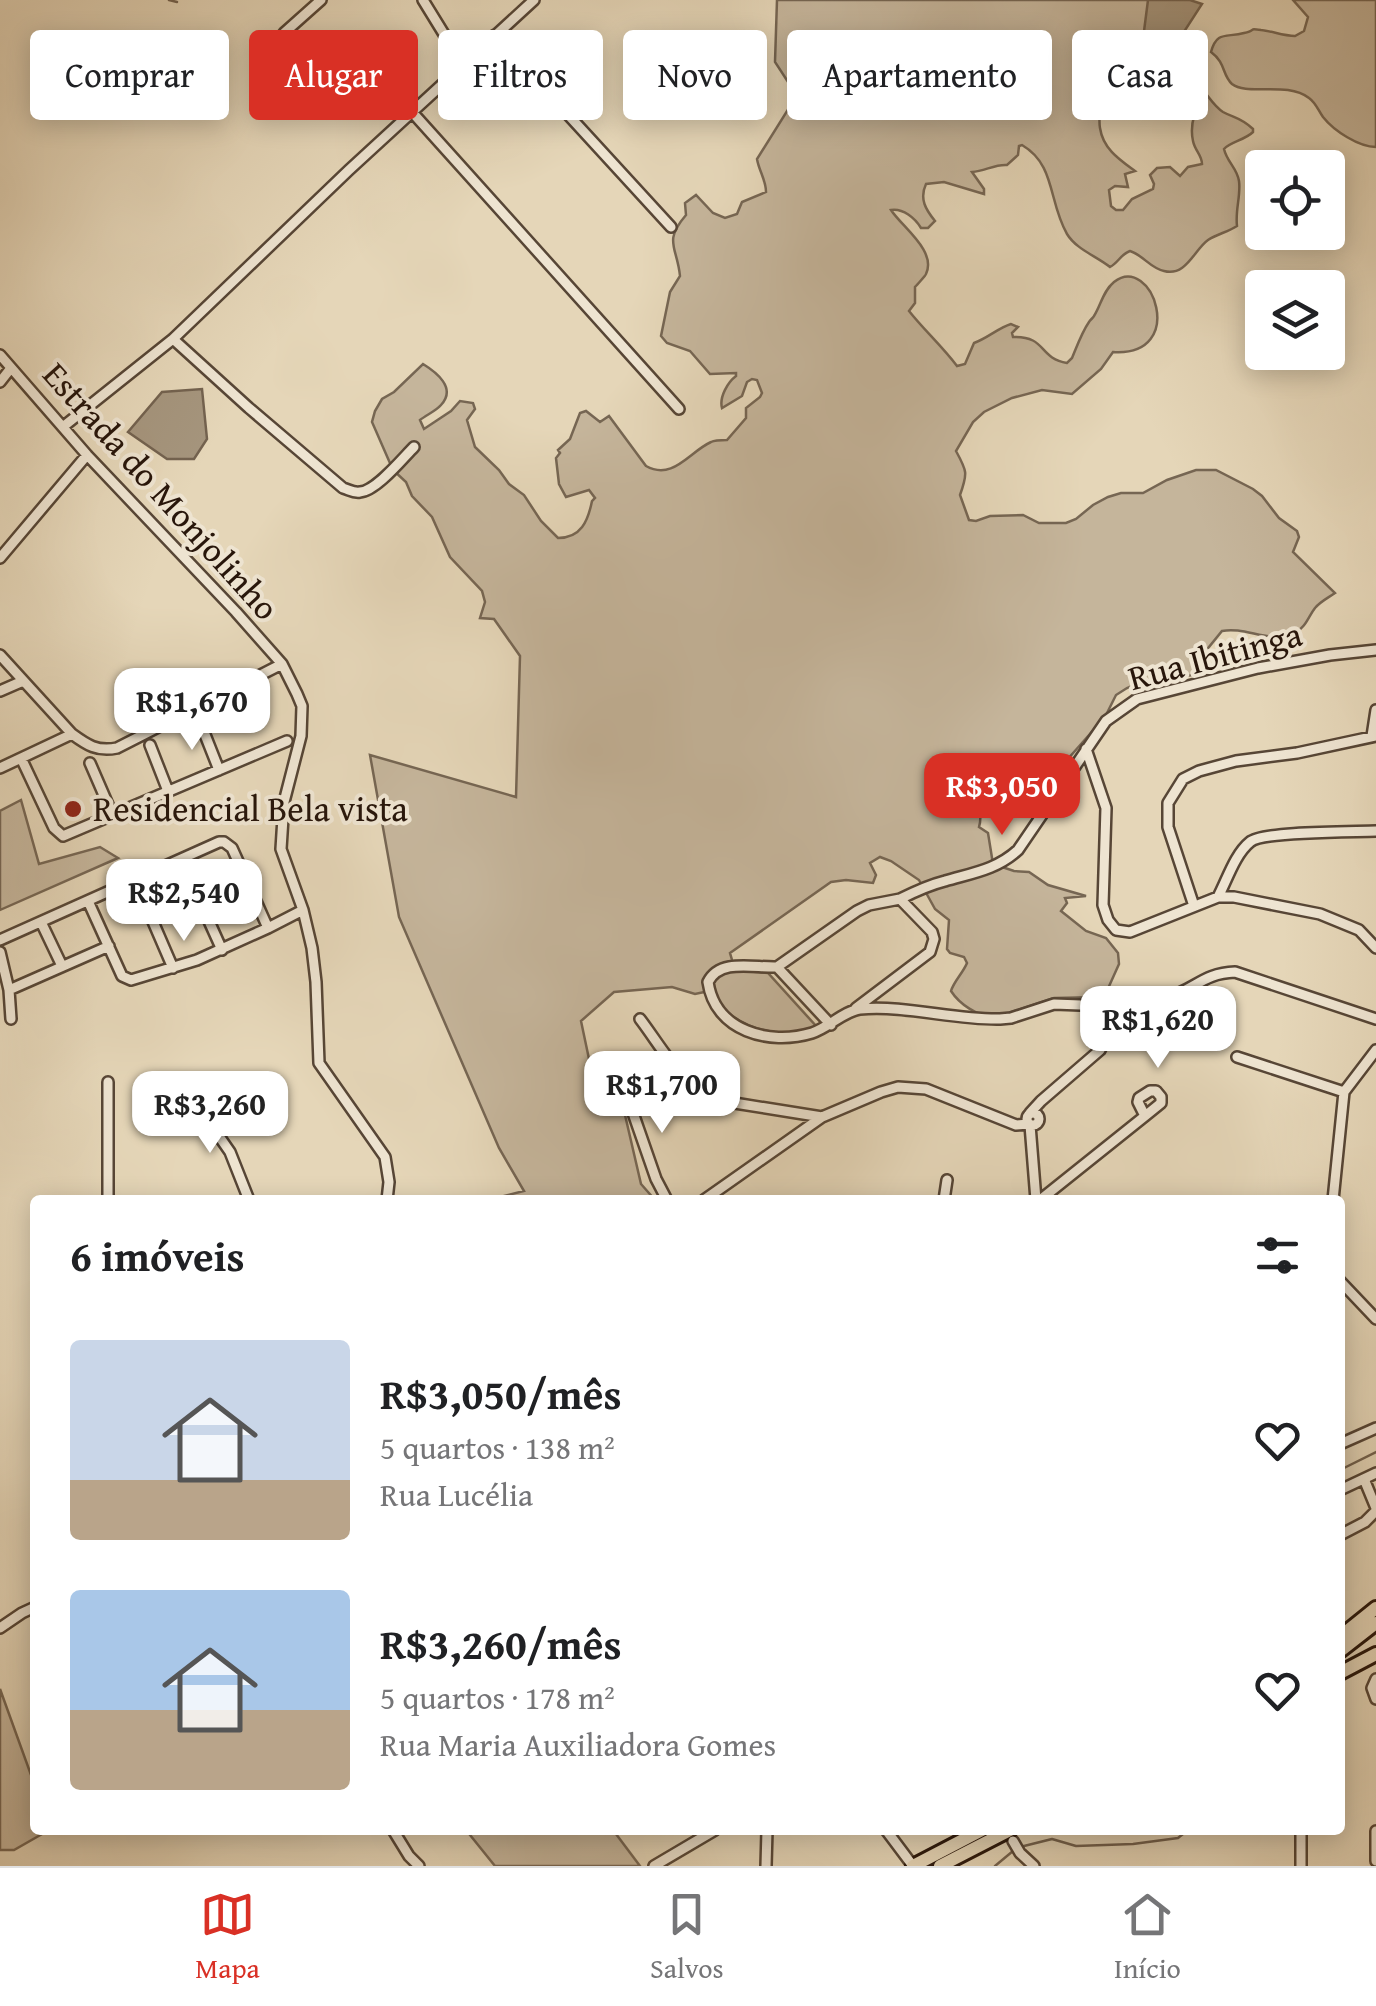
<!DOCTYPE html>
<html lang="pt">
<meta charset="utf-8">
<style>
body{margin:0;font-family:"Gentium Book Plus",serif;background:#f6f6f6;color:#202124;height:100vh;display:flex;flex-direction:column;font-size:38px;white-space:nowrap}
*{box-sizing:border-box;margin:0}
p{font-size:32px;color:#757577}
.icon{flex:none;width:55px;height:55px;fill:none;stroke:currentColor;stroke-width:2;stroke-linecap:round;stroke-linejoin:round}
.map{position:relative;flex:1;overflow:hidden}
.panel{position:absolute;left:30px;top:1195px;width:1315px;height:640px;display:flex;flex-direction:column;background:#fff;border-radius:10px;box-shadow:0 5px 25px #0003}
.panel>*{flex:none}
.hud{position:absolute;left:30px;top:30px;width:1318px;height:90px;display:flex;gap:20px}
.buttons{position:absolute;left:1245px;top:150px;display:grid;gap:20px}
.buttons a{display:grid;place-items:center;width:100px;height:100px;border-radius:10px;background:#fff;box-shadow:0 5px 25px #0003;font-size:50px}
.price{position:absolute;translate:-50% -85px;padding:0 22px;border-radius:20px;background:#fff;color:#222;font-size:32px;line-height:65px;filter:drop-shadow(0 2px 5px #0008)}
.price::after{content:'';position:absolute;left:50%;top:60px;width:30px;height:22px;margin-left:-15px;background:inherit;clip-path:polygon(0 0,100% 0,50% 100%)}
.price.current{background:#d93025;color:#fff}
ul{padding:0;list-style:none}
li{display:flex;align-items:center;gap:30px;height:250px;padding:0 40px}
li span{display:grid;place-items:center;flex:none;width:280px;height:200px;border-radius:10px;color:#555}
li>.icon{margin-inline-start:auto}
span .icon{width:120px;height:120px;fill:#fffc;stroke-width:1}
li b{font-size:42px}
h2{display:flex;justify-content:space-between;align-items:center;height:120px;padding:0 40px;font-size:42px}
.chip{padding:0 35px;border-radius:10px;background:#fff;box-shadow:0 5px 25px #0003;font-size:35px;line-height:90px}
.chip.current{background:#d93025;color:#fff}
.tab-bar{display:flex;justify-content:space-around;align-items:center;height:140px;border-top:2px solid #e0e0e0;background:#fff;font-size:28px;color:#757577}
.tab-bar a{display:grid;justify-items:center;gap:5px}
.tab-bar .current{color:#d93025}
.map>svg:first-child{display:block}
</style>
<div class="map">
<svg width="1376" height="1866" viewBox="0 0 1376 1866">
<rect width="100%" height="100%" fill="#e5d6b8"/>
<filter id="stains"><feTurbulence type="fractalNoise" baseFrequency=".002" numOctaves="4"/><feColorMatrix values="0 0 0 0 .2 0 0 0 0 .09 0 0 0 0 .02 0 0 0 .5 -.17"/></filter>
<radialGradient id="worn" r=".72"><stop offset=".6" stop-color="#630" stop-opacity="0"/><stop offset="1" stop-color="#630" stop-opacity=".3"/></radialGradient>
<path fill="#c5b59b" stroke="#766653" stroke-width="2.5" d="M 777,0 L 1163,0 C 1159,19 1156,28 1148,45 C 1142,61 1145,85 1129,96 C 1121,102 1108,96 1099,96 C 1102,108 1098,117 1100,128 C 1103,149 1120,160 1135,171 L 1125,174 L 1128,187 L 1115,186 L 1109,190 L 1111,206 L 1116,210 L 1123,210 L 1132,199 L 1153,189 L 1154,184 L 1150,175 L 1157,168 L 1170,167 L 1180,176 L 1188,167 L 1202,164 C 1202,155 1195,151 1193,141 C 1190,127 1194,112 1202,100 L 1193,90 L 1199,86 C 1207,93 1213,106 1223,112 C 1236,119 1240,117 1253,129 L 1253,132 C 1245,140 1230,142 1224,149 C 1227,162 1237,168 1239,181 C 1241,196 1235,210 1237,226 C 1228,232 1217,234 1208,240 C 1194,250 1186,277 1164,271 C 1150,268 1143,255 1130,251 C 1121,254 1118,263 1110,267 C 1096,256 1076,249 1067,234 C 1048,201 1056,165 1022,145 L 1019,146 L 1018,155 L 1007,165 C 995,164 985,171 972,172 L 984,189 L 984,194 L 944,182 L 926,184 C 919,199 926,210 935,221 L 928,228 L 921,228 C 915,218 903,208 891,210 C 902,227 937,251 926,274 C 926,275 916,286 915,287 L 915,303 L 909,311 C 924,330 942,346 957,366 L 965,364 L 974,343 C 988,338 998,328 1011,324 L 1018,327 L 1012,333 L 1013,337 C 1047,336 1038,358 1067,363 L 1072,358 C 1077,346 1082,332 1089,322 C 1090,320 1093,318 1094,316 C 1101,305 1103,291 1114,282 C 1152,252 1189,357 1113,352 L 1101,369 L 1072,394 L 1042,390 L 1012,398 L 984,412 L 973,422 L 956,451 C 967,471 968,473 960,495 L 969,520 L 976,521 L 990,516 L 1023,515 L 1039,523 L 1066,523 L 1076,519 L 1093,505 L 1108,497 L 1121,493 L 1143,493 L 1167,480 L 1196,470 L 1216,470 L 1253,489 L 1262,496 L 1279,518 L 1297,531 L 1299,537 L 1293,552 L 1335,593 C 1328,598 1321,601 1315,608 C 1308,617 1306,627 1295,633 C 1271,645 1246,626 1222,631 L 1205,652 L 1195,675 L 1166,677 L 1142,682 L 1127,688 L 1116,695 L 1105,717 L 1066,761 L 1039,763 L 1008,779 L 979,788 C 975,803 984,811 979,827 L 988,833 L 993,864 L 1014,871 L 1029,872 L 1048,885 L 1086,896 L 1065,898 L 1067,903 L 1061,911 L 1086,931 L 1106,938 L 1118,953 L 1119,964 L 1106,993 L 1100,997 L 1054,998 L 993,1018 C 977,1015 960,1005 951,991 C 954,981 963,973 967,963 L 964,957 L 950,953 L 947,949 L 949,920 L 935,909 L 919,880 L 891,861 L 880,857 L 870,863 L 876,875 L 873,883 L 846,880 L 831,882 L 730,953 L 735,970 L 768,973 L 817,1027 C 788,1040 741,1031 720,1004 C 720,1003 714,990 714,990 L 695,994 L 672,987 L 614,992 L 581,1021 L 597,1097 L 625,1115 L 641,1184 L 655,1200 L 488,1200 L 524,1191 L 499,1148 L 399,917 L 370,755 L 516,797 L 520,656 L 494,619 L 480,618 L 485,602 L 482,591 L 450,557 L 432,517 L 412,496 L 406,482 L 393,470 L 372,422 L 375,411 L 382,399 L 394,392 L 423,364 C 436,372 457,388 441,405 C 436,411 426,415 420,420 L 424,429 L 451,411 L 460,401 L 473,403 L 475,409 L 467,420 L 475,447 L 499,470 L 509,484 L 524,495 L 541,521 L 558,538 C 581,538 588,521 592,501 L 595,498 L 589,490 L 566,497 L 559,484 L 556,458 L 560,453 L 558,450 L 570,439 L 580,413 L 586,411 L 600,422 L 609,416 L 646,466 C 673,481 689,452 711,442 C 715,440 723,440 727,440 L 746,418 L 746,408 L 760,397 L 762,393 L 757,380 L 752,379 L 747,382 L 742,396 L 722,408 C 719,397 728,382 736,376 L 736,373 L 710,374 L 690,351 L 667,343 L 661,336 L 670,292 L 680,276 C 677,246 663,242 686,215 L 685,203 L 696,195 L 713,213 L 725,218 L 737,214 L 742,202 L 766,192 C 766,180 759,171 757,159 L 794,100 L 792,88 L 775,62 Z
M 1293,0 L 1376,0 L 1376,147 C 1359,147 1334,131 1323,117 C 1318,110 1316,103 1309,98 C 1287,81 1247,96 1232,84 C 1222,75 1226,63 1211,52 C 1217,30 1227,38 1244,33 C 1258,30 1247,28 1261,30 C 1272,31 1283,36 1295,36 L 1304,31 L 1308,17 Z
M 21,800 L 39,864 L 100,847 L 118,858 L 0,910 L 0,811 Z
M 0,1689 L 35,1786 L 35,1830 L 49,1830 L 14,1850 L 0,1850 Z
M 466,1830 L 613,1830 L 640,1866 L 495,1866 Z"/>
<path fill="#a5957d" stroke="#73624f" stroke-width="2.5" d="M 1148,0 L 1190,0 L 1202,4 L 1171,52 L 1143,39 Z
M 202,389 L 207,439 L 194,459 L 167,459 L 128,432 L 162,392 Z"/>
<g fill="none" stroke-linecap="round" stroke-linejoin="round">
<path stroke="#73624f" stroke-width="2.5" d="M 169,0 L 177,2
M 1340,1470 L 1376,1452
M 1020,1847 L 1052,1839 L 1076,1846 L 1133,1844 L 1178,1838 L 1188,1830
M 995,1866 L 1013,1851"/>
<defs>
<path id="minor" d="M 423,0 L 463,65
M 284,33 L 321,0
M 495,35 L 671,227
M 412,112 L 679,409
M 173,339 L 249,408 L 343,488 C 350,490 353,493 360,492 C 376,491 402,459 414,447
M 0,355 L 87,455 L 236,612 L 282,664 L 297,694 L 302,706 L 301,736 L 284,802 L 281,849 L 303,910 L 312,948 L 316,982 L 319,1063 L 385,1157 L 389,1182 L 387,1200
M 0,382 L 11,368
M 64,426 L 173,339 L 349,170 L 534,0
M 0,558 L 87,455
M 0,655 L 72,734
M 0,691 L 23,681
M 200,722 L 219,770
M 1372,736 L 1376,710
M 150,745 L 168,791
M 1086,749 L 1106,808 L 1103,905 L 1108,920 L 1116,930 L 1130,932 L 1218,897 L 1234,897 L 1320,914 L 1359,930 L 1376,948
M 21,758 L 54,828 L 63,836 L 287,741
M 90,763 L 113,816
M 0,768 L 72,734 C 87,745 97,752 117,748 L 282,664
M 181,859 L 222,950
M 135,880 L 173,968
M 1218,897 C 1227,880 1235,854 1250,842 C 1262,831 1354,832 1376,831
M 900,899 C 914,892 929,885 945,881 C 972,873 996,870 1018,850 L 1106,721 L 1137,699 L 1258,668 L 1330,655 L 1376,650
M 88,901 L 122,976 L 131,980 L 197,960 L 268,928 L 303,910
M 1194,906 L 1168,827 L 1168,803 L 1183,779 L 1199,771 L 1236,761 L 1297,753 L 1376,736
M 41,922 L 62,966
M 0,940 L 219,842 L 224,842 L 232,848 L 268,928
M 0,952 L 9,990 L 11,1019
M 777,967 C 754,968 720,958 708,982 C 715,1031 769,1046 812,1033 C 828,1028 844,1011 860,1009 C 907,1005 953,1020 1000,1019 L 1011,1018 L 1054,1004 L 1107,1006 L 1104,1042 L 1100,1050 L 1041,1101 L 1030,1113
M 9,990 L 109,946
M 1107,1006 C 1126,1003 1146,1002 1165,998 C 1194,991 1202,973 1235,972 L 1376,1019
M 640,1019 C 663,1049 684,1091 722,1101 L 822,1117 L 881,1092 L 898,1087 L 926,1089 L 1016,1125 L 1029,1124
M 831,1025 L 777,967 L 857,911 L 869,905 L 900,899 L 932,932 L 934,939 L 930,952 L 856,1008
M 1237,1057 L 1344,1092
M 108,1082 L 108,1200
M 624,1087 L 656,1179 L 667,1200
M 1344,1092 L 1376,1050
M 187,1100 L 214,1129 L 230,1152 L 249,1200
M1027 1119a6 6 0 1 1 12 0a6 6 0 1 1-12 0Z
M 1030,1125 L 1036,1200
M 704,1200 L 822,1117
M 944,1200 L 947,1180
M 1040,1200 L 1145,1116 L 1161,1103 L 1161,1097 L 1156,1091 L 1150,1091 L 1139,1098 L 1138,1102 L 1145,1116
M 1333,1200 L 1344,1092
M 1340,1281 L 1376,1319
M 1340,1444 L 1376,1428
M 1364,1479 L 1376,1508
M 1340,1490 L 1376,1473
M 1340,1535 L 1365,1522 L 1376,1511
M 0,1628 L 22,1613 L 35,1607
M 1376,1679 L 1372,1688 L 1376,1699
M 393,1830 L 409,1856 L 419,1866
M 886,1830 L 913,1866
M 1301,1830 L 1301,1866
M 1376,1831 L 1376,1861
M 1013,1841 L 1020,1853 L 1034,1866
M 654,1866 L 715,1830
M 766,1866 L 767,1830"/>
<path id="highway" d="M 1340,1637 L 1376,1608
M 1340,1651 L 1376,1623
M 1340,1673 L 1376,1654
M 913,1866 L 982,1830
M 940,1866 L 1010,1830"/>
</defs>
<use href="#minor" stroke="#574636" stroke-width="14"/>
<use href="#highway" stroke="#28160b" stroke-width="18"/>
<use href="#minor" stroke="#eee4d1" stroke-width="9"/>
<use href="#highway" stroke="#e5d6b8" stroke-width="12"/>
</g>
<circle fill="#8f2418" stroke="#eee4d1" stroke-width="4" cx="73" cy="809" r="10"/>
<g text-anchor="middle" stroke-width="8" stroke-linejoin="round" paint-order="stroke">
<g font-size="35" fill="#28160b" stroke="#eee4d1">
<text transform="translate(161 491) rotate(48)" y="12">Estrada do Monjolinho</text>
<text transform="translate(1215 656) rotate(-15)" y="12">Rua Ibitinga</text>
</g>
<g font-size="35" fill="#28160b" stroke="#eee4d1" text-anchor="start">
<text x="93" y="821">Residencial Bela vista</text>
</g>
</g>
<rect width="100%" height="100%" filter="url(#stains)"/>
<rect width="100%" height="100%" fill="url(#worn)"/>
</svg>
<div class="buttons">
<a><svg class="icon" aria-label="locate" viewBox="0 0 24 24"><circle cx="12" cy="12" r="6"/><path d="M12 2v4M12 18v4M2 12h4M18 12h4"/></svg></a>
<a><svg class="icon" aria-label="layers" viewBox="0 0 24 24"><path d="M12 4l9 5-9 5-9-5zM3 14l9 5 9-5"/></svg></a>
</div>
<b class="price" style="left:192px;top:753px">R$1,670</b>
<b class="price current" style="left:1002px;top:838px">R$3,050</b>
<b class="price" style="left:184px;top:944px">R$2,540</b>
<b class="price" style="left:1158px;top:1071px">R$1,620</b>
<b class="price" style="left:662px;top:1136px">R$1,700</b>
<b class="price" style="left:210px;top:1156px">R$3,260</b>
<div class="hud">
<a class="chip">Comprar</a>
<a class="chip current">Alugar</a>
<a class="chip">Filtros</a>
<a class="chip">Novo</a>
<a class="chip">Apartamento</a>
<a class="chip">Casa</a>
</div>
<section class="panel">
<h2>6 imóveis<svg class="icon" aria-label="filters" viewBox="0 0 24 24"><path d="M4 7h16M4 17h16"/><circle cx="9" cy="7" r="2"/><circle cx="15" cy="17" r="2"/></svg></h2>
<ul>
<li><span style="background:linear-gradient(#c9d6e8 70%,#b9a48a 0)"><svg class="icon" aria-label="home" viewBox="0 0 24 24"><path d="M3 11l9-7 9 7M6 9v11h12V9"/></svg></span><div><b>R$3,050/mês</b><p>5 quartos · 138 m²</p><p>Rua Lucélia</p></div><svg class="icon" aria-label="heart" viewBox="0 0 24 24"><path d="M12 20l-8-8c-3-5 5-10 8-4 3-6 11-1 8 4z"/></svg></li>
<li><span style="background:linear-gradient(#a9c7e8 60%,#b9a48a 0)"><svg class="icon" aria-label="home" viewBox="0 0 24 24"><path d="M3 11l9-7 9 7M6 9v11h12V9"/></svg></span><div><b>R$3,260/mês</b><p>5 quartos · 178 m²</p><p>Rua Maria Auxiliadora Gomes</p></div><svg class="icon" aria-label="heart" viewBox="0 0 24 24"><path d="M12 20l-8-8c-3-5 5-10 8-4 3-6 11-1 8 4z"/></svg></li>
</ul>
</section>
</div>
<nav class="tab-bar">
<a class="current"><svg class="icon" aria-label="map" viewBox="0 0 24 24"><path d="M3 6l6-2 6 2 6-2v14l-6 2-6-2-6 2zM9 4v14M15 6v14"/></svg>Mapa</a>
<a><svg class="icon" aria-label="saved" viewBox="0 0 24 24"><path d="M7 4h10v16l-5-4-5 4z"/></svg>Salvos</a>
<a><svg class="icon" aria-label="home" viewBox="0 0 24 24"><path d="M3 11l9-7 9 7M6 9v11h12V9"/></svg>Início</a>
</nav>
